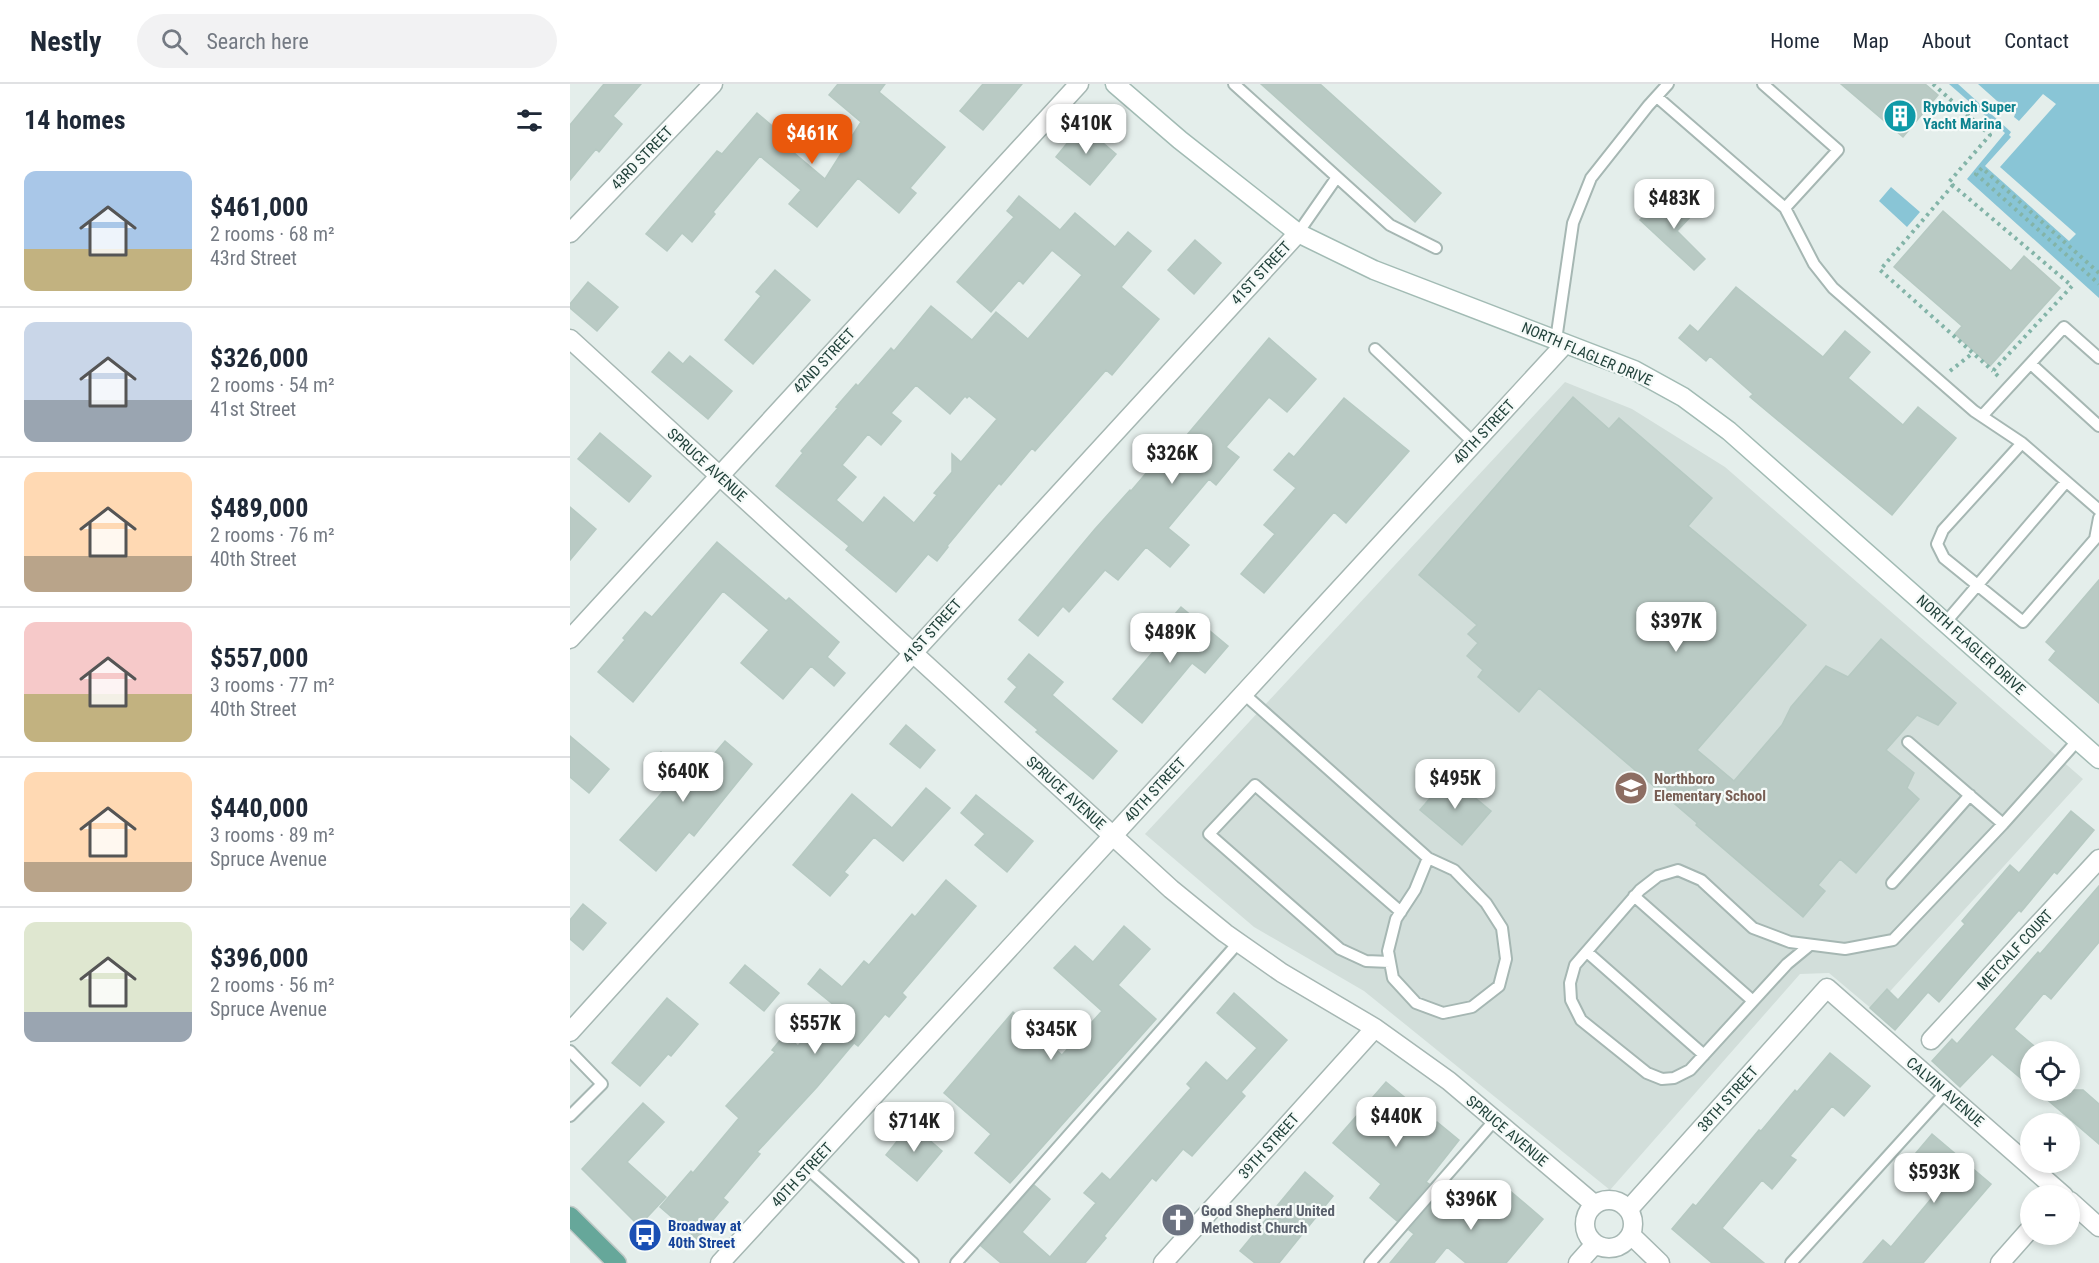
<!DOCTYPE html>
<meta charset="utf-8">
<style>
body{margin:0;font-family:"Roboto Condensed",sans-serif;background:#f2f2f3;color:#1f2937;height:100vh;display:flex;flex-direction:column;font-size:22px;white-space:nowrap}
*{box-sizing:border-box;margin:0}
p{font-size:20px;color:#747a83}
.icon{flex:none;width:33px;height:33px;fill:none;stroke:currentColor;stroke-width:2;stroke-linecap:round;stroke-linejoin:round}
.map{position:relative;flex:1;overflow:hidden}
.drawer{display:flex;flex-direction:column;background:#fff;width:570px}
.drawer>*{flex:none}
.buttons{position:absolute;left:1450px;top:957px;display:grid;gap:12px}
.buttons a{display:grid;place-items:center;width:60px;height:60px;border-radius:50%;background:#fff;box-shadow:0 3px 9px #0003;font-size:30px}
.price{position:absolute;translate:-50% -51px;padding:0 14px;border-radius:12px;background:#fff;color:#222;font-size:20px;line-height:39px;filter:drop-shadow(0 2px 3px #0008)}
.price::after{content:'';position:absolute;left:50%;top:36px;width:18px;height:14px;margin-left:-9px;background:inherit;clip-path:polygon(0 0,100% 0,50% 100%)}
.price.selected{background:#ea580c;color:#fff}
ul{padding:0;list-style:none}
li{display:flex;align-items:center;gap:18px;height:150px;padding:0 24px}
li+li{border-top:2px solid #e0e1e3}
li span{display:grid;place-items:center;flex:none;width:168px;height:120px;border-radius:12px;color:#555}
li>.icon{margin-inline-start:auto}
span .icon{width:72px;height:72px;fill:#fffc;stroke-width:1}
li b{font-size:26px}
h2{display:flex;justify-content:space-between;align-items:center;height:72px;padding:0 24px;font-size:26px}
header{display:flex;align-items:center;gap:36px;box-sizing:border-box;height:84px;padding:0 30px;background:#fff;border-bottom:2px solid #e0e1e3}
header strong{font-size:28px}
nav{display:flex;gap:33px;margin-inline-start:auto;font-size:21px}
.search{width:420px;height:54px;background:#f2f2f3;display:flex;align-items:center;gap:15px;box-sizing:border-box;padding:0 21px;border-radius:33px;color:#747a83;font-size:22px}
main{display:flex;flex:1;min-height:0}
.map>svg:first-child{display:block}
</style>
<header>
<strong>Nestly</strong>
<div class="search"><svg class="icon" aria-label="search" viewBox="0 0 24 24"><circle cx="10" cy="10" r="6"/><path d="M15 15l6 6"/></svg>Search here</div>
<nav><a>Home</a><a>Map</a><a>About</a><a>Contact</a></nav>
</header>
<main>
<section class="drawer">
<h2>14 homes<svg class="icon" aria-label="filters" viewBox="0 0 24 24"><path d="M4 7h16M4 17h16"/><circle cx="9" cy="7" r="2"/><circle cx="15" cy="17" r="2"/></svg></h2>
<ul>
<li><span style="background:linear-gradient(#a9c7e8 65%,#c2b280 0)"><svg class="icon" aria-label="home" viewBox="0 0 24 24"><path d="M3 11l9-7 9 7M6 9v11h12V9"/></svg></span><div><b>$461,000</b><p>2 rooms · 68 m²</p><p>43rd Street</p></div></li>
<li><span style="background:linear-gradient(#c9d6e8 65%,#9aa5b1 0)"><svg class="icon" aria-label="home" viewBox="0 0 24 24"><path d="M3 11l9-7 9 7M6 9v11h12V9"/></svg></span><div><b>$326,000</b><p>2 rooms · 54 m²</p><p>41st Street</p></div></li>
<li><span style="background:linear-gradient(#ffd9b3 70%,#b9a48a 0)"><svg class="icon" aria-label="home" viewBox="0 0 24 24"><path d="M3 11l9-7 9 7M6 9v11h12V9"/></svg></span><div><b>$489,000</b><p>2 rooms · 76 m²</p><p>40th Street</p></div></li>
<li><span style="background:linear-gradient(#f6c9c9 60%,#c2b280 0)"><svg class="icon" aria-label="home" viewBox="0 0 24 24"><path d="M3 11l9-7 9 7M6 9v11h12V9"/></svg></span><div><b>$557,000</b><p>3 rooms · 77 m²</p><p>40th Street</p></div></li>
<li><span style="background:linear-gradient(#ffd9b3 75%,#b9a48a 0)"><svg class="icon" aria-label="home" viewBox="0 0 24 24"><path d="M3 11l9-7 9 7M6 9v11h12V9"/></svg></span><div><b>$440,000</b><p>3 rooms · 89 m²</p><p>Spruce Avenue</p></div></li>
<li><span style="background:linear-gradient(#dfe7d0 75%,#9aa5b1 0)"><svg class="icon" aria-label="home" viewBox="0 0 24 24"><path d="M3 11l9-7 9 7M6 9v11h12V9"/></svg></span><div><b>$396,000</b><p>2 rooms · 56 m²</p><p>Spruce Avenue</p></div></li>
</ul>
</section>
<div class="map">
<svg width="1529" height="1179" viewBox="0 0 1529 1179">
<rect width="100%" height="100%" fill="#e4eeeb"/>
<path fill="#d2deda" d="M 995,298 L 1062,325 L 1155,383 L 1513,695 L 1303,926 L 1259,889 L 1230,890 L 1040,1106 L 794,907 L 684,843 L 575,750 Z"/>
<path fill="#89c5d6" d="M 1379,0 L 1529,0 L 1529,214 L 1397,95 L 1435,49 Z
M 1321,103 L 1350,128 L 1337,143 L 1309,117 Z"/>
<path fill="#e4eeeb" d="M 1388,0 L 1408,0 L 1436,25 L 1438,23 L 1445,30 L 1444,33 L 1449,37 L 1473,10 L 1486,20 L 1430,83 L 1506,150 L 1499,157 L 1415,82 L 1441,53 L 1439,51 L 1441,48 Z"/>
<path fill="#b9cac4" stroke="#b6c9c2" stroke-width="1.5" fill-rule="evenodd" d="M 34,0 L 71,0 L 43,32 L 52,40 L 29,68 L 26,65 L 0,96 L 0,41 Z
M 268,0 L 315,0 L 309,8 L 375,63 L 340,104 L 346,109 L 329,129 L 288,94 L 247,143 L 219,120 L 231,106 L 190,72 L 143,128 L 145,130 L 122,158 L 112,149 L 97,167 L 76,150 L 147,67 L 152,70 L 187,29 L 227,63 L 223,68 L 255,95 L 291,38 L 259,11 Z
M 413,0 L 452,0 L 413,46 L 390,27 Z
M 691,0 L 750,0 L 871,109 L 845,138 Z
M 1271,0 L 1355,0 L 1368,11 L 1333,53 Z
M 512,41 L 546,70 L 520,101 L 486,73 Z
M 449,112 L 490,146 L 505,129 L 545,163 L 558,148 L 581,167 L 551,203 L 589,235 L 542,291 L 536,286 L 465,367 L 462,364 L 431,401 L 429,399 L 377,462 L 378,463 L 367,477 L 358,470 L 326,508 L 276,466 L 279,462 L 206,402 L 233,369 L 231,367 L 268,324 L 266,323 L 286,300 L 288,302 L 321,264 L 324,267 L 361,222 L 402,256 L 426,228 L 458,255 L 512,191 L 482,166 L 453,200 L 449,196 L 421,228 L 387,198 L 444,133 L 437,127 ZM 346,301 L 380,330 L 395,312 L 397,314 L 399,312 L 427,335 L 391,378 L 382,370 L 382,388 L 364,409 L 367,411 L 344,439 L 314,413 L 293,439 L 266,416 L 286,393 L 272,381 L 298,350 L 311,361 L 331,337 L 321,329 Z
M 1109,113 L 1125,128 L 1107,147 L 1135,175 L 1124,186 L 1070,136 L 1084,121 L 1091,128 L 1102,116 L 1103,118 Z
M 1373,127 L 1441,187 L 1454,172 L 1490,204 L 1420,282 L 1385,250 L 1392,242 L 1324,183 Z
M 625,156 L 651,179 L 624,210 L 598,186 Z
M 205,186 L 240,216 L 183,280 L 155,256 L 191,212 L 186,208 Z
M 18,198 L 48,223 L 27,247 L 0,224 L 0,220 Z
M 1166,203 L 1253,273 L 1275,247 L 1300,268 L 1278,294 L 1333,341 L 1348,323 L 1386,354 L 1322,431 L 1180,313 L 1183,310 L 1140,272 L 1136,277 L 1109,254 L 1120,241 L 1128,248 Z
M 699,254 L 746,295 L 717,328 L 699,313 L 656,363 L 669,373 L 646,401 L 639,395 L 598,444 L 619,461 L 600,483 L 576,463 L 548,496 L 535,486 L 499,528 L 493,522 L 468,552 L 449,536 L 525,445 L 560,406 L 561,407 L 595,367 L 600,371 Z
M 99,268 L 113,280 L 120,272 L 162,307 L 138,335 L 82,288 Z
M 1003,313 L 1039,345 L 1049,334 L 1142,414 L 1118,442 L 1236,541 L 1127,666 L 1164,697 L 1212,641 L 1221,623 L 1256,582 L 1278,593 L 1311,555 L 1386,619 L 1368,641 L 1347,631 L 1316,666 L 1344,689 L 1337,704 L 1349,715 L 1286,789 L 1270,775 L 1248,801 L 1255,807 L 1233,833 L 1126,741 L 1127,739 L 969,604 L 949,628 L 908,593 L 913,586 L 897,572 L 908,559 L 898,550 L 907,541 L 849,491 Z
M 774,314 L 839,367 L 776,439 L 764,428 L 694,509 L 671,490 L 705,450 L 694,441 L 726,404 L 704,386 L 719,369 L 724,373 Z
M 30,349 L 81,392 L 59,418 L 8,375 Z
M 0,423 L 26,445 L 0,476 Z
M 147,458 L 216,517 L 219,514 L 269,558 L 257,573 L 275,589 L 264,602 L 241,582 L 213,615 L 171,579 L 199,546 L 153,507 L 63,618 L 28,588 L 55,556 L 53,554 L 75,528 L 82,533 Z
M 1529,496 L 1529,619 L 1479,576 L 1486,567 L 1476,558 Z
M 611,523 L 658,562 L 635,589 L 622,579 L 572,639 L 543,615 L 594,555 L 588,550 Z
M 459,570 L 493,598 L 482,611 L 547,667 L 523,695 L 466,648 L 468,646 L 435,618 L 447,603 L 438,595 Z
M 336,641 L 365,666 L 350,684 L 320,660 Z
M 0,652 L 39,685 L 19,709 L 0,693 Z
M 155,657 L 182,680 L 124,752 L 119,748 L 86,787 L 50,756 L 98,702 L 77,684 L 91,668 L 123,695 Z
M 879,692 L 921,727 L 892,761 L 850,726 Z
M 356,704 L 380,724 L 333,777 L 304,753 L 274,788 L 278,791 L 260,812 L 223,781 L 282,710 L 322,744 Z
M 406,711 L 463,757 L 437,788 L 405,761 L 415,750 L 391,729 Z
M 1501,727 L 1524,746 L 1487,790 L 1484,788 L 1451,828 L 1449,826 L 1369,918 L 1358,908 L 1325,946 L 1300,924 L 1317,905 L 1328,916 L 1395,840 L 1392,837 L 1440,781 L 1449,789 Z
M 376,796 L 406,822 L 332,909 L 336,913 L 319,933 L 315,930 L 288,962 L 284,959 L 247,1003 L 187,1068 L 190,1070 L 153,1114 L 158,1118 L 127,1155 L 90,1123 L 121,1087 L 123,1089 L 169,1034 L 156,1022 L 205,968 L 202,966 L 215,950 L 228,962 L 241,947 L 243,949 L 265,922 L 238,900 L 250,885 L 272,903 L 294,877 L 299,881 L 342,830 L 345,833 Z
M 1529,802 L 1529,858 L 1481,915 L 1474,909 L 1444,945 L 1471,968 L 1461,968 L 1461,1003 L 1422,970 L 1390,1003 L 1362,977 L 1382,955 L 1387,960 L 1468,868 L 1470,870 Z
M 13,820 L 36,839 L 13,866 L 0,855 L 0,836 Z
M 554,842 L 580,865 L 548,901 L 586,935 L 440,1099 L 405,1069 L 421,1050 L 374,1009 L 443,928 L 492,971 L 532,927 L 484,884 L 505,862 L 523,878 Z
M 175,881 L 209,909 L 194,927 L 160,899 Z
M 664,909 L 717,956 L 671,1008 L 675,1012 L 622,1072 L 613,1065 L 586,1097 L 582,1094 L 534,1152 L 536,1154 L 515,1179 L 431,1179 L 411,1162 L 464,1101 L 480,1115 L 452,1148 L 480,1173 L 526,1119 L 514,1109 L 532,1089 L 540,1096 L 621,1004 L 617,1000 L 636,978 L 657,997 L 687,964 L 647,929 Z
M 97,914 L 128,940 L 101,972 L 98,970 L 70,1002 L 42,979 Z
M 1260,969 L 1300,1002 L 1274,1032 L 1262,1022 L 1220,1072 L 1226,1076 L 1202,1105 L 1192,1096 L 1152,1144 L 1194,1179 L 1142,1179 L 1102,1145 L 1123,1120 L 1126,1122 L 1189,1046 L 1191,1047 L 1225,1006 L 1227,1008 Z
M 816,998 L 866,1039 L 867,1038 L 889,1056 L 856,1098 L 859,1100 L 827,1137 L 800,1114 L 811,1100 L 763,1059 Z
M 1466,1006 L 1513,1006 L 1529,1020 L 1529,1060 Z
M 73,1019 L 94,1038 L 57,1078 L 96,1113 L 69,1142 L 12,1085 Z
M 341,1040 L 372,1067 L 347,1097 L 316,1071 Z
M 1362,1050 L 1421,1100 L 1353,1179 L 1293,1179 L 1313,1156 L 1321,1163 L 1366,1109 L 1335,1082 Z
M 735,1088 L 763,1112 L 709,1179 L 685,1179 L 670,1167 Z
M 933,1101 L 973,1135 L 936,1179 L 896,1179 L 877,1163 L 864,1179 L 820,1179 L 844,1150 L 839,1146 L 870,1110 L 903,1137 Z"/>
<g fill="none" stroke-linecap="round" stroke-linejoin="round">
<defs>
<path id="lane" d="M 664,0 L 820,141 L 866,164
M 1193,0 L 1268,66 L 1215,124 L 1244,180 L 1263,204 L 1404,327 L 1452,359 L 1529,426
M 1087,13 L 1215,124
M 728,149 L 767,93
M 986,256 L 1003,139 L 1021,94 L 1078,22 L 1098,0
M 805,265 L 904,359
M 1461,280 L 1529,342
M 1412,332 L 1494,243 L 1529,274
M 1452,359 L 1373,446 L 1367,460 L 1374,474 L 1453,538 L 1525,455 L 1529,434
M 1375,539 L 1496,398
M 674,610 L 858,774 L 884,786 L 916,819 L 932,844 L 936,875 L 929,902 L 902,923 L 873,929 L 846,919 L 823,894 L 818,867 L 826,835 L 845,806 L 858,774
M 1338,658 L 1433,740 L 1508,656
M 1322,799 L 1400,711
M 1064,812 L 1183,917
M 1240,861 L 1217,880 L 1120,986 L 1104,994 L 1092,995 L 1077,989 L 1011,936 L 1001,916 L 1000,899 L 1005,881 L 1070,806 L 1088,792 L 1108,786 L 1131,796 L 1183,844 L 1220,858 L 1275,865 L 1323,856 L 1433,740
M 1017,868 L 1134,971
M 820,878 L 796,877 L 770,865 L 639,750 L 685,701 L 831,828
M 0,967 L 32,1000 L 0,1032
M 238,1085 L 343,1179
M 386,1179 L 668,859
M 800,1179 L 924,1037
M 1221,1179 L 1376,1008"/>
<path id="street" d="M 0,149 L 143,0
M 0,255 L 601,805 L 655,849 L 712,889 L 805,944 L 879,997 L 1024,1120
M 0,555 L 509,0
M 0,948 L 343,569 L 728,149
M 1361,956 L 1529,775
M1015 1140a24 24 0 1 1 48 0a24 24 0 1 1-48 0Z
M 1500,1117 L 1529,1143
M 1059,1125 L 1257,904 L 1494,1112
M 1061,1151 L 1090,1179
M 150,1179 L 995,260
M 593,1179 L 805,944
M 1008,1179 L 1025,1160
M 1430,1179 L 1461,1144"/>
<path id="secondary" d="M 545,0 L 610,56 L 728,149 L 804,186 L 1064,286 L 1113,313 L 1159,347 L 1529,675"/>
<path id="primary" d="M 0,1132 L 47,1179"/>
</defs>
<use href="#lane" stroke="#a6b7b3" stroke-width="14"/>
<use href="#street" stroke="#a6b7b3" stroke-width="21"/>
<use href="#secondary" stroke="#a2bbb4" stroke-width="21"/>
<use href="#primary" stroke="#c1cac8" stroke-width="21"/>
<path stroke="#83b4a8" stroke-width="4" stroke-dasharray="3 4.5" stroke-linecap="butt" d="M 1363,0 L 1420,51 L 1379,98 L 1502,202 L 1423,287 L 1429,293
M 1383,101 L 1310,186 L 1423,287
M 1529,189 L 1412,84 L 1406,90 L 1529,200
M 1380,287 L 1403,269"/>
<use href="#lane" stroke="#fff" stroke-width="10"/>
<use href="#street" stroke="#fff" stroke-width="18"/>
<use href="#secondary" stroke="#fff" stroke-width="18"/>
<use href="#primary" stroke="#66a79a" stroke-width="18"/>
</g>
<defs>
<symbol id="building-disc" viewBox="-11 -11 22 22"><circle r="9.5" fill="#0f9aa8" stroke="#f5faf8"/><path d="M-4-6H4V6H1V3H-1V6H-4ZM-2.5-4.3h1.7v1.8h-1.7ZM.8-4.3h1.7v1.8H.8ZM-2.5-1h1.7V.8h-1.7ZM.8-1h1.7V.8H.8Z" fill="#fff"/></symbol>
<symbol id="school-disc" viewBox="-11 -11 22 22"><circle r="9.5" fill="#8d6e63" stroke="#f5faf8"/><path d="M0-5L7-2L0 1L-7-2ZM-4 1L0 2.5L4 1V4Q0 6-4 4Z" fill="#fff"/></symbol>
<symbol id="church-disc" viewBox="-11 -11 22 22"><circle r="9.5" fill="#6b7280" stroke="#f5faf8"/><path d="M-1.2-6h2.4v3.5h3.3v2.4h-3.3V6h-2.4V-.1h-3.3v-2.4h3.3Z" fill="#fff"/></symbol>
<symbol id="bus-disc" viewBox="-11 -11 22 22"><circle r="9.5" fill="#1a4fb4" stroke="#f5faf8"/><path d="M-5-6H5V4H4V6H2V4H-2V6H-4V4H-5ZM-3.5-4V0h7V-4ZM-3.5 1.2v1.5H-2V1.2ZM2 1.2v1.5H3.5V1.2Z" fill="#fff"/></symbol>
</defs>
<g fill-rule="evenodd">
<use href="#building-disc" x="1311" y="13" width="38" height="38"/>
<use href="#school-disc" x="1042" y="685" width="38" height="38"/>
<use href="#church-disc" x="589" y="1117" width="38" height="38"/>
<use href="#bus-disc" x="56" y="1132" width="38" height="38"/>
</g>
<g text-anchor="middle" stroke-width="4.5" stroke-linejoin="round" paint-order="stroke">
<g font-size="15" font-weight="bold" fill="#0d838f" stroke="#f5faf8" text-anchor="start">
<text x="1353" y="28">Rybovich Super<tspan x="1353" dy="17">Yacht Marina</tspan></text>
</g>
<g font-size="15" fill="#22423b" stroke="#f5faf8">
<text transform="translate(72 74) rotate(-46)" y="5">43RD STREET</text>
<text transform="translate(691 189) rotate(-47)" y="5">41ST STREET</text>
<text transform="translate(1017 270) rotate(23)" y="5">NORTH FLAGLER DRIVE</text>
<text transform="translate(254 277) rotate(-47)" y="5">42ND STREET</text>
<text transform="translate(914 348) rotate(-47)" y="5">40TH STREET</text>
<text transform="translate(137 381) rotate(42)" y="5">SPRUCE AVENUE</text>
<text transform="translate(362 547) rotate(-48)" y="5">41ST STREET</text>
<text transform="translate(1401 561) rotate(42)" y="5">NORTH FLAGLER DRIVE</text>
<text transform="translate(585 706) rotate(-47)" y="5">40TH STREET</text>
<text transform="translate(496 709) rotate(42)" y="5">SPRUCE AVENUE</text>
<text transform="translate(1445 866) rotate(-47)" y="5">METCALF COURT</text>
<text transform="translate(1375 1008) rotate(41)" y="5">CALVIN AVENUE</text>
<text transform="translate(1158 1015) rotate(-48)" y="5">38TH STREET</text>
<text transform="translate(937 1047) rotate(40)" y="5">SPRUCE AVENUE</text>
<text transform="translate(699 1062) rotate(-48)" y="5">39TH STREET</text>
<text transform="translate(232 1091) rotate(-47)" y="5">40TH STREET</text>
</g>
<g font-size="15" font-weight="bold" fill="#785e54" stroke="#f5faf8" text-anchor="start">
<text x="1084" y="700">Northboro<tspan x="1084" dy="17">Elementary School</tspan></text>
</g>
<g font-size="15" font-weight="bold" fill="#5b616d" stroke="#f5faf8" text-anchor="start">
<text x="631" y="1132">Good Shepherd United<tspan x="631" dy="17">Methodist Church</tspan></text>
</g>
<g font-size="15" font-weight="bold" fill="#164399" stroke="#f5faf8" text-anchor="start">
<text x="98" y="1147">Broadway at<tspan x="98" dy="17">40th Street</tspan></text>
</g>
</g>
</svg>
<div class="buttons">
<a><svg class="icon" aria-label="locate" viewBox="0 0 24 24"><circle cx="12" cy="12" r="6"/><path d="M12 2v4M12 18v4M2 12h4M18 12h4"/></svg></a>
<a>+</a>
<a>−</a>
</div>
<b class="price" style="left:516px;top:71px">$410K</b>
<b class="price selected" style="left:242px;top:81px">$461K</b>
<b class="price" style="left:1104px;top:146px">$483K</b>
<b class="price" style="left:602px;top:401px">$326K</b>
<b class="price" style="left:1106px;top:569px">$397K</b>
<b class="price" style="left:600px;top:580px">$489K</b>
<b class="price" style="left:113px;top:719px">$640K</b>
<b class="price" style="left:885px;top:726px">$495K</b>
<b class="price" style="left:245px;top:971px">$557K</b>
<b class="price" style="left:481px;top:977px">$345K</b>
<b class="price" style="left:826px;top:1064px">$440K</b>
<b class="price" style="left:344px;top:1069px">$714K</b>
<b class="price" style="left:1364px;top:1120px">$593K</b>
<b class="price" style="left:901px;top:1147px">$396K</b>
</div>
</main>
